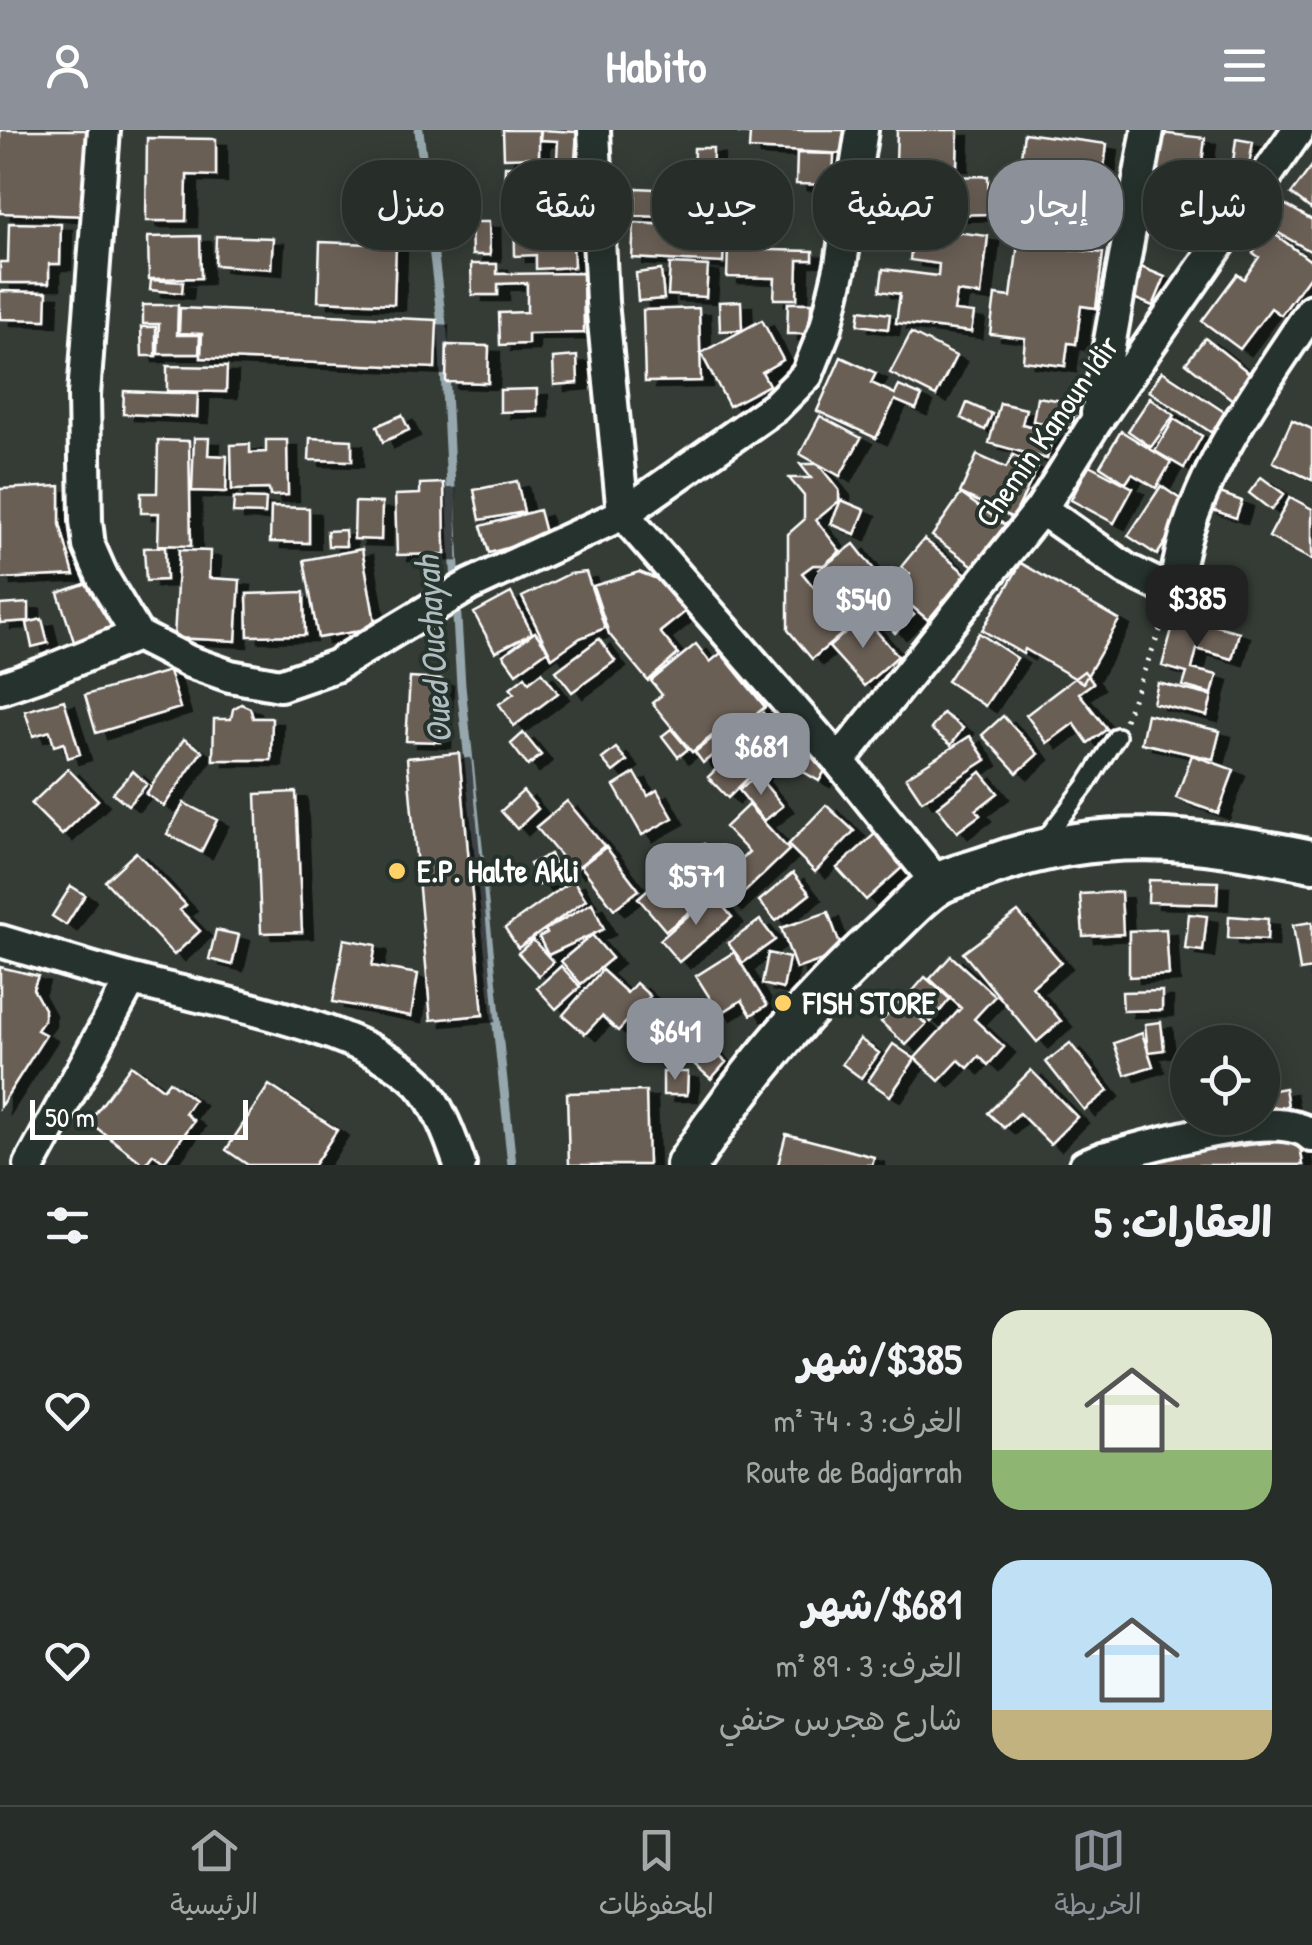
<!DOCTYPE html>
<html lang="ar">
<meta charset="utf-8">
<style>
body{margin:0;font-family:"Patrick Hand","Playpen Sans Arabic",sans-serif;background:#2f3530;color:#f1f3f6;direction:rtl;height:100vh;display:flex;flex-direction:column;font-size:38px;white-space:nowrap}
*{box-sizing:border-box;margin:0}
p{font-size:32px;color:#a4a8a8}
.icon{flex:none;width:55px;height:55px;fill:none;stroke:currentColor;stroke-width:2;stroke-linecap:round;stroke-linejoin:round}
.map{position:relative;height:1035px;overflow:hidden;direction:ltr}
.drawer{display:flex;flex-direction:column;background:#272d28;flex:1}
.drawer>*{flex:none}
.banner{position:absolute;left:30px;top:30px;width:1252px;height:90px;direction:rtl;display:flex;gap:20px}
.fabs{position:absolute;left:1170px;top:895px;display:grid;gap:20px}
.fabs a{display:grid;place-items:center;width:110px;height:110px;border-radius:50%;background:#272d28;box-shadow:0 5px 25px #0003,0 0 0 2px #434945;font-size:50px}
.scale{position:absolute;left:30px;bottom:25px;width:218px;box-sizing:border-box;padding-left:10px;border:5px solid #fff;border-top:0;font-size:28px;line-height:35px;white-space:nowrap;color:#fff;-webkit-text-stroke:8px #26332d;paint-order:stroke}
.price{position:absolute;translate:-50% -85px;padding:0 22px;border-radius:20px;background:#8c9099;color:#fff;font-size:32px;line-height:65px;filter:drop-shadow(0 2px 5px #0008)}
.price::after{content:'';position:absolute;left:50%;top:60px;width:30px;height:22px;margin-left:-15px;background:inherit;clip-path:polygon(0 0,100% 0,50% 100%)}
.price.current{background:#222;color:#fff}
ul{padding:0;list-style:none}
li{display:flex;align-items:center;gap:30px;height:250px;padding:0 40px}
li span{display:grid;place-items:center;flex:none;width:280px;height:200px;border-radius:30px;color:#555}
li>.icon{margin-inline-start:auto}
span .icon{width:120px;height:120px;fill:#fffc;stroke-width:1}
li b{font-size:42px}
h2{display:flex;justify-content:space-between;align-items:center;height:120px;padding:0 40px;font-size:42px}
.pill{padding:0 35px;border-radius:40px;background:#272d28;box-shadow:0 5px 25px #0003,0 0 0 2px #434945;font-size:35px;line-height:90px}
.pill.current{background:#8c9099;color:#fff}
header{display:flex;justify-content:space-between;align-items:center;height:130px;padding:0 40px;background:#8c9099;color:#fff;font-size:45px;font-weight:700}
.menu{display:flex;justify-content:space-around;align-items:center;height:140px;border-top:2px solid #434945;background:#272d28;font-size:28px;color:#a4a8a8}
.menu a{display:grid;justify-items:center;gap:5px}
.menu .current{color:#8c9099}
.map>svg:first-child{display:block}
</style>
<header><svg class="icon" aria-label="menu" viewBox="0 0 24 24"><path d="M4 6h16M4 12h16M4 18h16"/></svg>Habito<svg class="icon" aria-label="person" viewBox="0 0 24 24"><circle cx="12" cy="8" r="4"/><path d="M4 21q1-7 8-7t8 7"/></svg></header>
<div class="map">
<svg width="1312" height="1035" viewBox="0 0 1312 1035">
<defs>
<filter id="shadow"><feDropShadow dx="11" dy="6" stdDeviation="0" flood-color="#0009"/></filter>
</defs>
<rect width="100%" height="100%" fill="#343c35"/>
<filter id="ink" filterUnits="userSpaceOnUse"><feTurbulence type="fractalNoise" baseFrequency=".01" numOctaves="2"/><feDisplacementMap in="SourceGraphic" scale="20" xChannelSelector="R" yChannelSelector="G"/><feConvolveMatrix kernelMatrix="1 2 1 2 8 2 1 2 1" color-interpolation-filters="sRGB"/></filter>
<g filter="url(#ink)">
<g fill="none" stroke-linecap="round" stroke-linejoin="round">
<path stroke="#96a7ad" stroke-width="9" d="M 419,0 L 443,202 L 456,455
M 456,471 L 461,556 L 512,1035"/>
</g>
<path fill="#6a5e55" stroke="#fff" stroke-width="2.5" filter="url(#shadow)" d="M 0,0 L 91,0 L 88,86 L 0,83 Z
M 503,0 L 539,0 L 539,27 L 504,28 Z
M 541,0 L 577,2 L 575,30 L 557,29 L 558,11 L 540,10 Z
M 739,0 L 848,0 L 847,24 L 749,19 L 750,4 L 739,3 Z
M 897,0 L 958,0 L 957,35 L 896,33 Z
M 1024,3 L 1107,14 L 1101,62 L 1018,51 Z
M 1160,3 L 1205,8 L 1202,32 L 1238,37 L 1234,71 L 1153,61 Z
M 147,8 L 216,9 L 216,46 L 187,45 L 186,91 L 146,91 Z
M 1236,9 L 1253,12 L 1249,35 L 1233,32 Z
M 694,18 L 713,18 L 712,59 L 693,59 Z
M 797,23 L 834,24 L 833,55 L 796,54 Z
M 505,36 L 579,38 L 578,65 L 504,63 Z
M 1312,36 L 1312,80 L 1291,64 Z
M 988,46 L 989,84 L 950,85 L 949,47 Z
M 636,58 L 694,61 L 693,88 L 635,86 Z
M 551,72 L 552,87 L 572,87 L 574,137 L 536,139 L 536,125 L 515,126 L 514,73 Z
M 1284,74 L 1312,90 L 1312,122 L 1270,98 Z
M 915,87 L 948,91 L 947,101 L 988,106 L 981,165 L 957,162 L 954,181 L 974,183 L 971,202 L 896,193 L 900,164 L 880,161 L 883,139 L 938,146 L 939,134 L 910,130 Z
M 471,92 L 489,92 L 490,125 L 472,125 Z
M 9,93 L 61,94 L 60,134 L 49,134 L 49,153 L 0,153 L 0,132 L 8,132 Z
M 634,93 L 725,98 L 723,133 L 632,128 Z
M 1269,100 L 1312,132 L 1312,143 L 1281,185 L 1271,178 L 1240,219 L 1202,191 L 1237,144 L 1244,149 L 1259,127 L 1253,123 Z
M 200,106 L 201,148 L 149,149 L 148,107 Z
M 216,106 L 273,108 L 271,139 L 215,135 Z
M 320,112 L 396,115 L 394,174 L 318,171 Z
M 1018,113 L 1103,123 L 1096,178 L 1081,176 L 1076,214 L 1068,213 L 1065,236 L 1023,231 L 1025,208 L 990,204 L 995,165 L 1011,167 Z
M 728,119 L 813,121 L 813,130 L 798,130 L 797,169 L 774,169 L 775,148 L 727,147 Z
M 471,134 L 497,134 L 497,144 L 583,143 L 584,203 L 528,204 L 528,214 L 500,215 L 499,183 L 527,182 L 527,153 L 498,154 L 498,165 L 472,165 Z
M 670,134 L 708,136 L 706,167 L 668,165 Z
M 1141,137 L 1165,147 L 1153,176 L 1129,166 Z
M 661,140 L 664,169 L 638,171 L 636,143 Z
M 151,150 L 183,152 L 182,163 L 150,160 Z
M 0,161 L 47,162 L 46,190 L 0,189 Z
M 741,171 L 742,200 L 720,201 L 719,172 Z
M 788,173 L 811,173 L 810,204 L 787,204 Z
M 143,175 L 178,175 L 177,205 L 200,205 L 199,224 L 158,224 L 159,194 L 143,194 Z
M 180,178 L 437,190 L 435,238 L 201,228 L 202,204 L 179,203 Z
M 699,178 L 701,251 L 645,252 L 643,180 Z
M 860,180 L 890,184 L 888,199 L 858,195 Z
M 762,190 L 783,230 L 762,242 L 769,255 L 729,276 L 701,223 Z
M 141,197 L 156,197 L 156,226 L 142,226 Z
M 911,203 L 956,226 L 936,266 L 890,243 Z
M 1205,208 L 1253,246 L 1234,271 L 1186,233 Z
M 447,215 L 489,216 L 488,253 L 446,252 Z
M 577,226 L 578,253 L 554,255 L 553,228 Z
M 841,227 L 876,243 L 871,253 L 895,264 L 899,256 L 922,266 L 916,279 L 895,270 L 876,308 L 817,281 Z
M 167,236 L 227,237 L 226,262 L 167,261 Z
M 1162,241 L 1229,285 L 1215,305 L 1149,261 Z
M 537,259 L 537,281 L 500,282 L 500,260 Z
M 124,261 L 198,264 L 197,287 L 123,284 Z
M 1037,267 L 1076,273 L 1072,298 L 1033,291 Z
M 1150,268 L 1174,285 L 1151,317 L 1128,301 Z
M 967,273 L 992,284 L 985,300 L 961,288 Z
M 1000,273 L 1026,279 L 1022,294 L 1054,302 L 1047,329 L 989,313 Z
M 402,285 L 409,300 L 383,312 L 377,296 Z
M 820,286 L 861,308 L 840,346 L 800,324 Z
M 1174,289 L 1202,306 L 1184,338 L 1155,321 Z
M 1292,290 L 1312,299 L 1312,350 L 1273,332 Z
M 1121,301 L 1171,332 L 1156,358 L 1132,344 L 1126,353 L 1100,336 Z
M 194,308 L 209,308 L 208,325 L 227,326 L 226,362 L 192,361 Z
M 310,308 L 352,310 L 352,331 L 309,330 Z
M 158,310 L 189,311 L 191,416 L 158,415 L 159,383 L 141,383 L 141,363 L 157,363 Z
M 266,310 L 287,310 L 288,365 L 270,366 L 269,359 L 232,360 L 231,315 L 250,314 L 250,323 L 266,322 Z
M 977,325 L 1006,338 L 1013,325 L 1038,337 L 1013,388 L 960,363 Z
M 800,334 L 818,334 L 839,360 L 839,371 L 816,390 L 840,421 L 824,435 L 813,435 L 802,443 L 835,483 L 853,483 L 853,495 L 812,529 L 788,500 L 788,404 L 804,390 L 804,366 L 789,348 L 811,348 Z
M 1089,335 L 1133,358 L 1114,393 L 1071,370 Z
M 1261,347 L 1284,364 L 1271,380 L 1249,363 Z
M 517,351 L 524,382 L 480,390 L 474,360 Z
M 444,353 L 445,424 L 397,425 L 395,365 L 420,364 L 420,354 Z
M 60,356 L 60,394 L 74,445 L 0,449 L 0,359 Z
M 1161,356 L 1189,375 L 1157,425 L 1128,406 Z
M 1212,360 L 1242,371 L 1236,388 L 1207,378 Z
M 961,364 L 1005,395 L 975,437 L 932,406 Z
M 1290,367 L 1312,379 L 1312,430 L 1269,407 Z
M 234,368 L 266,369 L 265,384 L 233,383 Z
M 841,370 L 865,380 L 855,404 L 831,394 Z
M 355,372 L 382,373 L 381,410 L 354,409 Z
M 271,377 L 309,378 L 309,413 L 270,412 Z
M 539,380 L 546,407 L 489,423 L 481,396 Z
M 345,400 L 346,416 L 328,416 L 327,401 Z
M 924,409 L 966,444 L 928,490 L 895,462 L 910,444 L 901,437 Z
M 854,414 L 883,451 L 848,478 L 819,440 Z
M 165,417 L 166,450 L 146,451 L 144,418 Z
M 362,419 L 376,498 L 318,508 L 304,430 Z
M 179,420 L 210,421 L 209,448 L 240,450 L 236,511 L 174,508 Z
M 1021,433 L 1119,490 L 1083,553 L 1025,519 L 1023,524 L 982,500 Z
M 586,442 L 605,498 L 580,508 L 552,528 L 522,467 L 569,444 Z
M 639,442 L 657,449 L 690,478 L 660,502 L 678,524 L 648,551 L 609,504 L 593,456 Z
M 96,450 L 115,509 L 77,521 L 58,463 Z
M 889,458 L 914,485 L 895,503 L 870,476 Z
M 304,462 L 305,505 L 248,506 L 247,464 Z
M 511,463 L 532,503 L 495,522 L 474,483 Z
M 29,473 L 29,491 L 0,493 L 0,475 Z
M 1176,485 L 1239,502 L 1232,529 L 1197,519 L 1192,539 L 1217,545 L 1212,564 L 1183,556 L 1187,543 L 1162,536 Z
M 863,486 L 898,526 L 864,556 L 829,517 Z
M 42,489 L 48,513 L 32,517 L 27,493 Z
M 535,502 L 548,520 L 516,543 L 503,525 Z
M 979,503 L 1017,528 L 985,576 L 947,551 Z
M 599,509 L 615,531 L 572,562 L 556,541 Z
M 696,514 L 710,532 L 721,523 L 765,577 L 724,611 L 717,602 L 692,622 L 652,573 L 662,565 L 651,551 Z
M 169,541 L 180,578 L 96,603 L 85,565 Z
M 1084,541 L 1093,553 L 1079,563 L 1107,599 L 1088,613 L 1074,593 L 1047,613 L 1026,585 Z
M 542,542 L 558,563 L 514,596 L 499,574 L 514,563 L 510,558 L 525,546 L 529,552 Z
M 410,548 L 442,550 L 440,612 L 406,611 Z
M 1158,553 L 1212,566 L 1207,586 L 1153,573 Z
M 64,570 L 80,624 L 68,628 L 64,613 L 54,616 L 50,601 L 33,606 L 25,581 Z
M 241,574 L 250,578 L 253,588 L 272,588 L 271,630 L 213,630 L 214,589 L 231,589 L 233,579 Z
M 763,583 L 791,617 L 758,644 L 730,610 Z
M 943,583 L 963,598 L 951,615 L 931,599 Z
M 1147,584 L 1220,601 L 1213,629 L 1141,613 Z
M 1003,586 L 1038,624 L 1017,643 L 982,605 Z
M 671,599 L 688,619 L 678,627 L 662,606 Z
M 523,603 L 541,625 L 528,636 L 511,614 Z
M 715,606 L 724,616 L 703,633 L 695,622 Z
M 970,606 L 986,630 L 922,671 L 906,647 Z
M 184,609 L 202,621 L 164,676 L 146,664 Z
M 616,618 L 627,631 L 613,642 L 602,629 Z
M 814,620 L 831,630 L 819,651 L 802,641 Z
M 735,621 L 754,642 L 728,668 L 708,647 Z
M 459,623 L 483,885 L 431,890 L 407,628 Z
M 1192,625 L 1234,640 L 1218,683 L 1176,668 Z
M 68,639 L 98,670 L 62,705 L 31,674 Z
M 133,641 L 147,654 L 128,675 L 113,663 Z
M 981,642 L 998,663 L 976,680 L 980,685 L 957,702 L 937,677 Z
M 635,643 L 648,666 L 657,660 L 673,688 L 642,705 L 614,656 Z
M 757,645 L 783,676 L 764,691 L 739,660 Z
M 523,661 L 538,679 L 517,699 L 501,681 Z
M 296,662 L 302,802 L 261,803 L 256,664 Z
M 567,671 L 604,716 L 573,741 L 536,697 Z
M 184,673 L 217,690 L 201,722 L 167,704 Z
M 748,675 L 789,720 L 731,775 L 718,760 L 736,743 L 731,739 L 749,722 L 725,697 Z
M 826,675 L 854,701 L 815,742 L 788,715 Z
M 877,702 L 906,734 L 866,770 L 837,738 Z
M 704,714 L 712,729 L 684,744 L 676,730 Z
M 606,717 L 639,760 L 614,779 L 581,736 Z
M 136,722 L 186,775 L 180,780 L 200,801 L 174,825 L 105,751 Z
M 550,724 L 559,746 L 539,755 L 530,734 Z
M 714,728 L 726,747 L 711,758 L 698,739 Z
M 671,739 L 700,773 L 666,801 L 638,768 Z
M 793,743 L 810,764 L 776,791 L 759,771 Z
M 573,750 L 586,770 L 518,818 L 505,798 Z
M 1149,750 L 1218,752 L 1217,774 L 1148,772 Z
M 71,756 L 85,765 L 66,795 L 52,786 Z
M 1121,762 L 1123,804 L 1083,806 L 1080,764 Z
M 713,764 L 732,787 L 679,832 L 660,810 Z
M 592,773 L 604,799 L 548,825 L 539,807 L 547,803 L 545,800 Z
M 828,782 L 843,823 L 796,839 L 781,798 Z
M 1018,782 L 1061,832 L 1032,857 L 1061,891 L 1037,912 L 963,823 Z
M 1189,784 L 1207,786 L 1203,821 L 1185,819 Z
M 1229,786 L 1268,789 L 1267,810 L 1228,808 Z
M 760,790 L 775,810 L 743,833 L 728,813 Z
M 1312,792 L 1312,839 L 1300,841 L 1293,795 Z
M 1166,799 L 1169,845 L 1129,847 L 1129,801 Z
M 216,800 L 239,805 L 232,835 L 209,829 Z
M 592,805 L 612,828 L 581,854 L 561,831 Z
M 344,809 L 376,815 L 372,836 L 418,844 L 411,886 L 333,872 Z
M 533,810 L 553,832 L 539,846 L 518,823 Z
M 734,822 L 767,875 L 751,885 L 742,870 L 720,884 L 696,846 Z
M 768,823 L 789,828 L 783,859 L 762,854 Z
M 951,826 L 995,866 L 974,889 L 1004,917 L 988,935 L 979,926 L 968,938 L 959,930 L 939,951 L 915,928 L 961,878 L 930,849 Z
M 561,836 L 580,857 L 556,879 L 537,858 Z
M 0,837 L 38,846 L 33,859 L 44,879 L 44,890 L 37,900 L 46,905 L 0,977 Z
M 602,840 L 627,863 L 636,853 L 650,866 L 618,901 L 602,886 L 585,904 L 563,885 Z
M 925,847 L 950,869 L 931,892 L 905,870 Z
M 1162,861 L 1162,880 L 1123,881 L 1122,862 Z
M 900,870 L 926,894 L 906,915 L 881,892 Z
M 674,885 L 726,932 L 711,949 L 658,902 Z
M 1161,892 L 1164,920 L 1148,922 L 1145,894 Z
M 1142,903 L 1153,936 L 1125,945 L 1114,913 Z
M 860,909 L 879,923 L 861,948 L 842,934 Z
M 1070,913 L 1108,961 L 1084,980 L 1046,932 Z
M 893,914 L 915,929 L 890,966 L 868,951 Z
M 131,935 L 163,959 L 169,951 L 194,970 L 185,983 L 194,991 L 164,1032 L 153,1024 L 145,1035 L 89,992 Z
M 1031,940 L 1077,987 L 1050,1014 L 1019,983 L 1004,998 L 988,983 Z
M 663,942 L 688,942 L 687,965 L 663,965 Z
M 269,955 L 337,1000 L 314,1035 L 248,1035 L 226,1020 Z
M 1285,958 L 1288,976 L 1262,981 L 1262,962 Z
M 646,961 L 648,1035 L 569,1035 L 567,963 Z
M 786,1004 L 874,1027 L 872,1035 L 778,1035 Z
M 1299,1009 L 1303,1035 L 1094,1035 L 1094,1033 Z"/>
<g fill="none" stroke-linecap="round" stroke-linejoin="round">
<defs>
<path id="service" d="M 1042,713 L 1086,655 L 1117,606"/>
<path id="minor" d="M 104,0 L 84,265 L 86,391 L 89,416 L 103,448 L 137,505 L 190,532 L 230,546 L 280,555 L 335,536 L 470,455 L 623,384 L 775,277 L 807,245 L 826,197 L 841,134 L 862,0
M 594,0 L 602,172 L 623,384 L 839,631 L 938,754
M 1097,283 L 1148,0
M 1041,379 L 1126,439 L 1173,462 C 1178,442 1181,421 1187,402 C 1213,321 1266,250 1312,180
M 0,558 L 41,544 L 137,505
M 839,631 L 1041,379 L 1095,293 L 1298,0
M 0,811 C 44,824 88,838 133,850 C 211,871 363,896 419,953 C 438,973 451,1009 460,1035
M 30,1035 L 131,850
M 1085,1035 L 1102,1028 C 1146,1018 1279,974 1312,1006"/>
<path id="secondary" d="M 687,1035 C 745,946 810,869 889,798 C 904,784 922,763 940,753 C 953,746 969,743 983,738 C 1099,695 1194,707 1312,731"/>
</defs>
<use href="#service" stroke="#fff" stroke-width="22"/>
<use href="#minor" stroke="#fff" stroke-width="38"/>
<use href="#secondary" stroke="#fff" stroke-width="48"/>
<path stroke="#fff" stroke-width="5" stroke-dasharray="2.5 8" stroke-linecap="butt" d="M 1125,590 L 1165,488"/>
<use href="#service" stroke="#26332d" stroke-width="15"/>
<use href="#minor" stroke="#26332d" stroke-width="30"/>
<use href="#secondary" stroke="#26332d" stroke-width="40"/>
</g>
</g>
<g fill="#ffd166" stroke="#26332d" stroke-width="4">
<circle cx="397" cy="741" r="10"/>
<circle cx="783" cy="873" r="10"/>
</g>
<g text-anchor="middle" stroke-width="8" stroke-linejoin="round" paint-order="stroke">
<g font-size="32" fill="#fff" stroke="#26332d">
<text transform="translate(1047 301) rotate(-55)" y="11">Chemin Kanoun Idir</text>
</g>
<g font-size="32" font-weight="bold" fill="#fff" stroke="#26332d" text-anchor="start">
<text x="417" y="752">E.P. Halte Akli</text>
<text x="803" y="884">FISH STORE</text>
</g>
<g font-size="35" font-style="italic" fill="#b0bdc1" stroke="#26332d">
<text transform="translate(433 520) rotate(-94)" y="12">Oued Ouchayah</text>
</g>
</g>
</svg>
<div class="fabs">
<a><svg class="icon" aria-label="locate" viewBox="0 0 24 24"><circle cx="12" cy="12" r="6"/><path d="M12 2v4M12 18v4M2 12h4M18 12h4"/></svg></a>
</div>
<div class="scale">50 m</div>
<b class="price current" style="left:1197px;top:520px">$385</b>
<b class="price" style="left:863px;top:521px">$540</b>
<b class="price" style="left:761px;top:668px">$681</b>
<b class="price" style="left:696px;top:798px">$571</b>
<b class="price" style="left:675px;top:953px">$641</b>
<div class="banner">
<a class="pill">شراء</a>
<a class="pill current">إيجار</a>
<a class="pill">تصفية</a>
<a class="pill">جديد</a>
<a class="pill">شقة</a>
<a class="pill">منزل</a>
</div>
</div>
<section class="drawer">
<h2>العقارات: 5<svg class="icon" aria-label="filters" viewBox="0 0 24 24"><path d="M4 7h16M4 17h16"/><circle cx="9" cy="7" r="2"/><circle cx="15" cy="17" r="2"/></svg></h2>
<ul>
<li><span style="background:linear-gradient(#dfe7d0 70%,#8fb573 0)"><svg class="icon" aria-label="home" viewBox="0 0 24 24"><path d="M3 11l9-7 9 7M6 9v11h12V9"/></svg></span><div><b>$385/شهر</b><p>الغرف: 3 · 74 m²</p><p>Route de Badjarrah</p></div><svg class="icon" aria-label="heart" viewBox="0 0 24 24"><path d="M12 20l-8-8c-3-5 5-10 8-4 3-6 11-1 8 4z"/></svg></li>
<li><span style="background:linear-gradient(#bfe0f5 75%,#c2b280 0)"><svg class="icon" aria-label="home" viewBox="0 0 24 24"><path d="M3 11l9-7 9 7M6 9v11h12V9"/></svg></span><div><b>$681/شهر</b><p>الغرف: 3 · 89 m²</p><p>شارع هجرس حنفي</p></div><svg class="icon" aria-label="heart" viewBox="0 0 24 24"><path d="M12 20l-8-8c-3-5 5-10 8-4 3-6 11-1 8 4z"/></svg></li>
</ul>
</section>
<nav class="menu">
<a class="current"><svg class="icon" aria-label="map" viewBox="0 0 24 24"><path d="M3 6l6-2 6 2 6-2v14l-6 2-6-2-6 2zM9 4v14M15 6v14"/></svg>الخريطة</a>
<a><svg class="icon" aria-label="saved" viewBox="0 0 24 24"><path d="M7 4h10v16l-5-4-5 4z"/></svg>المحفوظات</a>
<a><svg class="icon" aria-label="home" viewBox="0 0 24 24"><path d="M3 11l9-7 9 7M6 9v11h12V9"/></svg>الرئيسية</a>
</nav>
